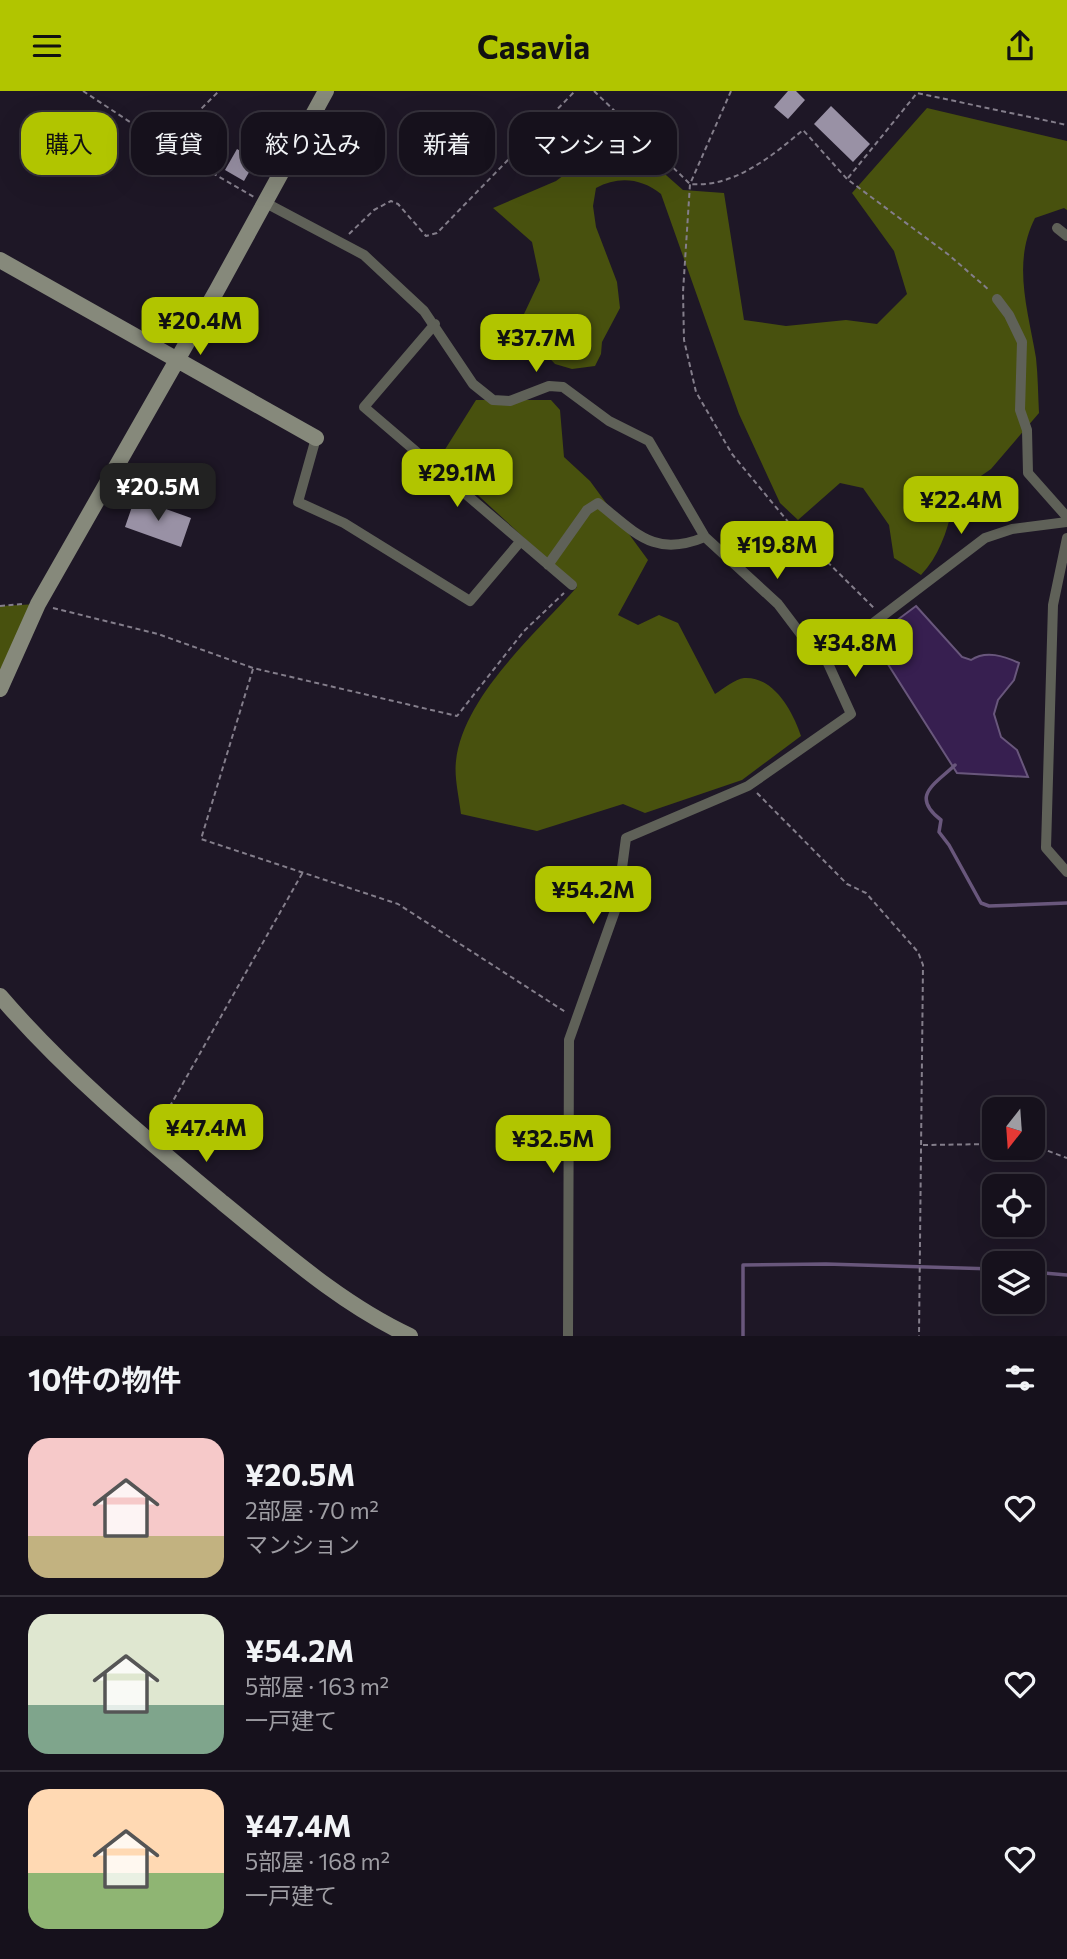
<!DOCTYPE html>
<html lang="ja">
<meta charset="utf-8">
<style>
body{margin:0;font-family:Commissioner,"Noto Sans JP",sans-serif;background:#1f1a25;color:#f1f3f6;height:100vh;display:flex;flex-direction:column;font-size:26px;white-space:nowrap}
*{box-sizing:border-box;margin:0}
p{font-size:23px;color:#9e9da3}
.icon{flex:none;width:38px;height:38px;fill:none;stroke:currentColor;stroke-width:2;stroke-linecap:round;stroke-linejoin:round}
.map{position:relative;height:1245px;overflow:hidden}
.panel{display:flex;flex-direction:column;background:#16111c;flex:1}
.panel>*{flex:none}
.hud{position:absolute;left:21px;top:21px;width:700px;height:63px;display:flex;gap:14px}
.needle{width:46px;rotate:197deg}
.controls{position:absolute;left:982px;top:1006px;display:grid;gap:14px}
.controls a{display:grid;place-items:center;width:63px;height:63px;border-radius:14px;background:#16111c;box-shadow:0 7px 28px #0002,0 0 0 2px #35313b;font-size:35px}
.price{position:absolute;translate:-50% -60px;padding:0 16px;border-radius:14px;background:#b1c500;color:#111;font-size:23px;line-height:46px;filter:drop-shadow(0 2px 4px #0008)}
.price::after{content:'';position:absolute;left:50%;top:42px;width:21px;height:16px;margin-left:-10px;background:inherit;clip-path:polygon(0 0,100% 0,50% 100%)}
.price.active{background:#222;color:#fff}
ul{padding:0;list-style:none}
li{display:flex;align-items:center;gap:21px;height:175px;padding:0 28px}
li+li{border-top:2px solid #35313b}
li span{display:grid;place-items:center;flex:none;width:196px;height:140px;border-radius:21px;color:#555}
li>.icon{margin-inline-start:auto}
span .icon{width:84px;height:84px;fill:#fffc;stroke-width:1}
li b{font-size:30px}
h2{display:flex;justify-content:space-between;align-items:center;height:84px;padding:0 28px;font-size:30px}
.chip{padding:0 24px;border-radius:21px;background:#16111c;box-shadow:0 7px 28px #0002,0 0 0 2px #35313b;font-size:24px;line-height:63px}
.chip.active{background:#b1c500;color:#111}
header{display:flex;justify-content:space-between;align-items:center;height:91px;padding:0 28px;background:#b1c500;color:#111;font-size:32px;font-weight:700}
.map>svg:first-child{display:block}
</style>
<header><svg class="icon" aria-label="menu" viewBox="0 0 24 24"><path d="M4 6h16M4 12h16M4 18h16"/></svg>Casavia<svg class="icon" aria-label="share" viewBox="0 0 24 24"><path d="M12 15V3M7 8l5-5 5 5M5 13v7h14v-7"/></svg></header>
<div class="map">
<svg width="1067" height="1245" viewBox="0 0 1067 1245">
<rect width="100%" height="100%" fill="#1e1726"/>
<path fill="#48510e" d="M 927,17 L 1067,50 L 1067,119 L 1064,117 L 1035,127 C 1012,172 1028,219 1036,267 C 1038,285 1038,304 1039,322 L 991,378 L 955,403 C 950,431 942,462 921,484 L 894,467 L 889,434 L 863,397 L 840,392 L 798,429 L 780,412 L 739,323 L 661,103 C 641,87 618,85 596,97 L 593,115 L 596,136 L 617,191 L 620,217 L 602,251 L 601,263 L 595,275 L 572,278 L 555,273 L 528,244 L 524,223 L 540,189 L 532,151 L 493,117 L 556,90 L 592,63 L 641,62 L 683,99 L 724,102 L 744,229 L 786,235 L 846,229 L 877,233 L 907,203 L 894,160 L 852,102 Z
M 476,309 L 551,309 L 560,319 L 564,366 L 590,390 L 648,469 L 618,524 L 638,534 L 659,524 L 678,532 L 715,603 C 723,598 735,588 744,587 C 774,585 793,621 801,645 L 742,689 L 645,722 L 623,713 L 537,740 L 461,723 C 459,706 454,686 456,670 C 463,606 535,543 577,496 L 439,368 Z
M 38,513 L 0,598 L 0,515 Z"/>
<path fill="#371f50" stroke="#69577c" stroke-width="2" d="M 916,515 L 962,566 L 971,569 C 986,559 1004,565 1019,572 L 1014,589 L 998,609 L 994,623 L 1001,646 L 1017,659 L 1028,686 L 957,682 L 872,548 Z"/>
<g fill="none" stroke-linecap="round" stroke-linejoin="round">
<path stroke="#69577c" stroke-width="3.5" d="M 955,674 C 934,694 910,705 941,729 L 939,741 L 949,754 L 981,812 L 989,815 L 1067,812
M 1032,1181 L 1067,1184
M 743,1245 L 743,1174 L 826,1173 L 994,1178"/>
</g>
<path fill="#9991a5" d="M 788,0 L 796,0 L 805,9 L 788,28 L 774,16 Z
M 831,15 L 870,53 L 853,71 L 814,33 Z
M 237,58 L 256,69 L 244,90 L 225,79 Z
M 135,407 L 191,427 L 181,456 L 125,436 Z"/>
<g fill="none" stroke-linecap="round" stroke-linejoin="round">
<path stroke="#847e8b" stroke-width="2" stroke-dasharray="5 3.5" stroke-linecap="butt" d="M 83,0 L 171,58 L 254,106
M 594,0 L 690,93 C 733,97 771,66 803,39 L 847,88 L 949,164 L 989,199
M 731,0 L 690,93 L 683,201 L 684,249 L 696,301 L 732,363 L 794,438 L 875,518
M 171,57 L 177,42 L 219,0
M 848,87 L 917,2 L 1067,34
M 349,143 L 374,119 L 391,110 L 398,113 L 426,145 L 437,142 L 575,0
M 0,515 L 23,513
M 53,517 L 158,543 L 253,577 L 457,625 L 524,540 L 564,502
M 253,578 L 201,748 L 398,813 L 567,922
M 757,702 L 847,793 L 866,802 L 918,861 L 923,874 L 919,1245
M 157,1038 L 303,781
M 923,1054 L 994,1053
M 1032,1054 L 1067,1067"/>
<path stroke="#5f6158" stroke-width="10" d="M 264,111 L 364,164 L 424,220 L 473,293 L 493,309 L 510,310 L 549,295 L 563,296 L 609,330 L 649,350 L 705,446 L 778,513 L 809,554 L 826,568 L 851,623 L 748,695 L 626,747 L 617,814 L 569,949 L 568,1245
M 1057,137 L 1067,145
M 997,208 L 1009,224 L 1022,251 L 1020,319 L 1027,339 L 1028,382 L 1067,426
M 435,233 L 364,316 L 572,494
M 316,347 L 298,411 L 344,432 L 470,510 L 519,452
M 1067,447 L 1053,514 L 1046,757 L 1067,781
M 548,474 L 587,419 L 598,412 C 636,442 654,467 705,446
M 826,568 L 985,447 L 1012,438 L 1067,431"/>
<path stroke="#86897b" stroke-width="16" d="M 0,169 L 316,347
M 0,598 L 38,513 L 217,199 L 326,0
M 0,905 C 66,982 145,1047 223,1112 C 282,1160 341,1213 410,1245"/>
</g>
</svg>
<div class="controls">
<a><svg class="needle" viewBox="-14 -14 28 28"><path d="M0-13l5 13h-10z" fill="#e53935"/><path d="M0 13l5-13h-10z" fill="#9e9da3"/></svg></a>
<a><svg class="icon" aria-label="locate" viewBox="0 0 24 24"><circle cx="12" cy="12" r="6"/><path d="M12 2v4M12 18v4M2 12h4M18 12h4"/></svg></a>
<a><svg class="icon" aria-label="layers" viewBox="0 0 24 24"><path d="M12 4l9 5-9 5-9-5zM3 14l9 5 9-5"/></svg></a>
</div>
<b class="price" style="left:200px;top:266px">¥20.4M</b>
<b class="price" style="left:536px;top:283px">¥37.7M</b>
<b class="price" style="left:457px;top:418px">¥29.1M</b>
<b class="price active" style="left:158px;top:432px">¥20.5M</b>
<b class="price" style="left:961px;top:445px">¥22.4M</b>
<b class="price" style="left:777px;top:490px">¥19.8M</b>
<b class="price" style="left:855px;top:588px">¥34.8M</b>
<b class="price" style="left:593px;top:835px">¥54.2M</b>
<b class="price" style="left:206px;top:1073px">¥47.4M</b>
<b class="price" style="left:553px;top:1084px">¥32.5M</b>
<div class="hud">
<a class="chip active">購入</a>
<a class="chip">賃貸</a>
<a class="chip">絞り込み</a>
<a class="chip">新着</a>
<a class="chip">マンション</a>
</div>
</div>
<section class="panel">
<h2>10件の物件<svg class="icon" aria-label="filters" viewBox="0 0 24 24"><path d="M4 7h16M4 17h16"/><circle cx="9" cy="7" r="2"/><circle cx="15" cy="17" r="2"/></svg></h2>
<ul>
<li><span style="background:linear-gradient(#f6c9c9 70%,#c2b280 0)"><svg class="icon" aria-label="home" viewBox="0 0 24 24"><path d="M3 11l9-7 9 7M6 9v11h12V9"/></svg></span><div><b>¥20.5M</b><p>2部屋 · 70 m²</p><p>マンション</p></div><svg class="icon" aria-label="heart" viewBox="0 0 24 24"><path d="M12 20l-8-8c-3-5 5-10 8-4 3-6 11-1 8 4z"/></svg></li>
<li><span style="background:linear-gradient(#dfe7d0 65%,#7fa58c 0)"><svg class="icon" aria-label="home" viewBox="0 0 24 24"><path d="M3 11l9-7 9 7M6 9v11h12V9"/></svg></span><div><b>¥54.2M</b><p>5部屋 · 163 m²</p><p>一戸建て</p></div><svg class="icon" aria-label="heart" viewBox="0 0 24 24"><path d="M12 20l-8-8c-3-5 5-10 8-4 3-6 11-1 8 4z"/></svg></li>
<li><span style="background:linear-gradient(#ffd9b3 60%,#8fb573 0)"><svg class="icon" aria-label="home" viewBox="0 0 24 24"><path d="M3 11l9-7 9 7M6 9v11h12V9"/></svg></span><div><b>¥47.4M</b><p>5部屋 · 168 m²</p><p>一戸建て</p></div><svg class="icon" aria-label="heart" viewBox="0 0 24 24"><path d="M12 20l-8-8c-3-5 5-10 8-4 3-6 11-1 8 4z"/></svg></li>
</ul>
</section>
